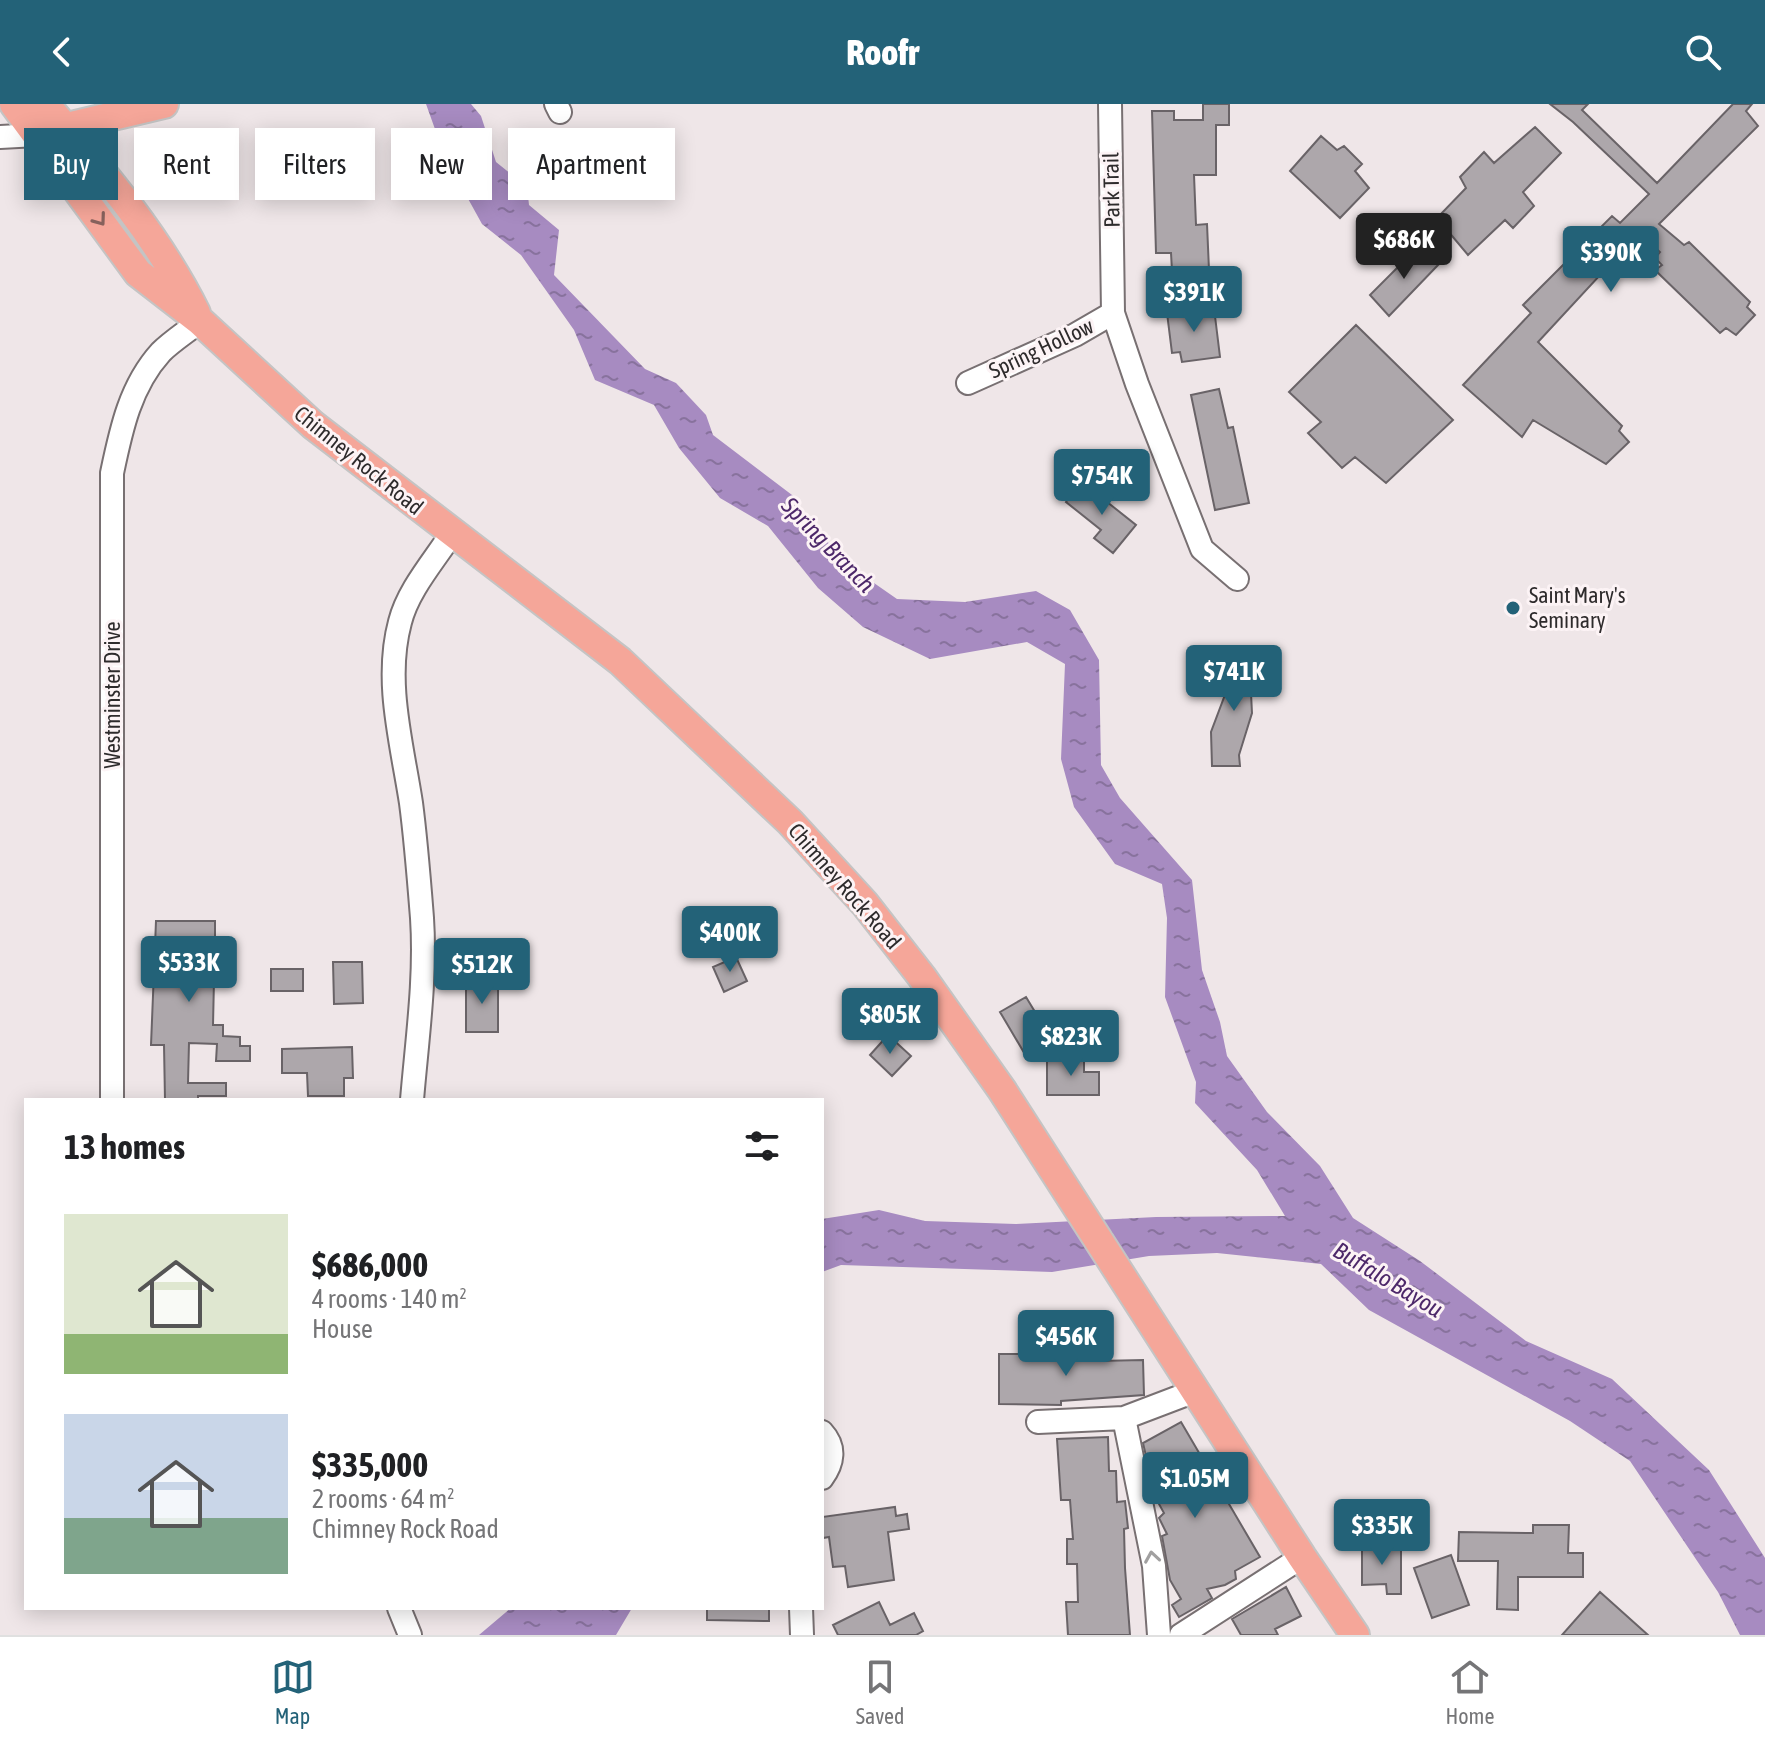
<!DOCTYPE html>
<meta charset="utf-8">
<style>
body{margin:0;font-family:"Asap Condensed",sans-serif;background:#f2f2f2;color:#202124;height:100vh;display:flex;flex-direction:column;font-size:30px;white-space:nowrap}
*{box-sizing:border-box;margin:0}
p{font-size:26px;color:#757577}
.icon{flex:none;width:44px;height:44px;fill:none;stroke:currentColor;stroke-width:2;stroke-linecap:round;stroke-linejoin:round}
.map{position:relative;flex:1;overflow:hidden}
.panel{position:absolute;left:24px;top:994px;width:800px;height:512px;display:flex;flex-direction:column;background:#fff;border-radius:0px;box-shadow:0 4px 20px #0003}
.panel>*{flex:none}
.guide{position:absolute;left:24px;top:24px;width:800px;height:72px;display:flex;gap:16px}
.price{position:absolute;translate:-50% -68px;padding:0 18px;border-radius:8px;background:#236278;color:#fff;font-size:26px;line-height:52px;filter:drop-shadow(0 2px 4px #0008)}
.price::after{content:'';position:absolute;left:50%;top:48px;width:24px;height:18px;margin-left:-12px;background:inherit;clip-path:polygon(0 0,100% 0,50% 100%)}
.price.selected{background:#222;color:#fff}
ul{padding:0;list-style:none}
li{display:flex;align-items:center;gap:24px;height:200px;padding:0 40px}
li span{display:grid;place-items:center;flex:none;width:224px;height:160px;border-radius:0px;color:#555}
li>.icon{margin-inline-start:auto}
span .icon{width:96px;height:96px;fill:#fffc;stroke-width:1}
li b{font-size:34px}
h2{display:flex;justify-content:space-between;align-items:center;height:96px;padding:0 40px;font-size:34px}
.tag{padding:0 28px;border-radius:0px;background:#fff;box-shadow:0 4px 20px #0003;font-size:28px;line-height:72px}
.tag.selected{background:#236278;color:#fff}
header{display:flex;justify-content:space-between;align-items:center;height:104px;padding:0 40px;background:#236278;color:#fff;font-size:36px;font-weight:800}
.tabs{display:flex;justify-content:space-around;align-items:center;height:112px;border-top:2px solid #e0e0e0;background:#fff;font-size:22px;color:#757577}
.tabs a{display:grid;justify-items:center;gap:4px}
.tabs .selected{color:#236278}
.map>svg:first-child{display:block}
</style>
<header><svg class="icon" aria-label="back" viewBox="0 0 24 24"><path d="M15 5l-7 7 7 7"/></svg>Roofr<svg class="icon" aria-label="search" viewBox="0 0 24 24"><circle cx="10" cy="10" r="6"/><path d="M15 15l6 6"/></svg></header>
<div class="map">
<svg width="1765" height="1531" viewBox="0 0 1765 1531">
<defs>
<pattern id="water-ripples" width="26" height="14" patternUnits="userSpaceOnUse" patternTransform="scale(2)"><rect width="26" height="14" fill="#a78bc1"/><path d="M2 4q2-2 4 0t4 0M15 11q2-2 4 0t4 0" fill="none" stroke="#88729d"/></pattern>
</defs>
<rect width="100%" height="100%" fill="#efe6e8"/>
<path fill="url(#water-ripples)" d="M 426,0 L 471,0 L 481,12 L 496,58 L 527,83 L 529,101 L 559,126 L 554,171 L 645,265 L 676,279 L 706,311 L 713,331 L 796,394 L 799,414 L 819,424 L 838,454 L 897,495 L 965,498 L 1036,487 L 1070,506 L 1099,556 L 1101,661 L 1120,694 L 1192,776 L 1202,866 L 1220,918 L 1227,952 L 1267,1008 L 1320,1062 L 1353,1114 L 1420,1157 L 1526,1237 L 1612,1275 L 1709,1366 L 1765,1454 L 1765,1531 L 1740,1531 L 1718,1488 L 1630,1357 L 1570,1317 L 1369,1206 L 1321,1160 L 1217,1149 L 1149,1152 L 1052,1168 L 841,1161 L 822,1168 L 822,1115 L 879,1106 L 925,1117 L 1016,1120 L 1156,1113 L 1285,1112 L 1257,1066 L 1195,999 L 1196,978 L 1165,893 L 1167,814 L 1162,780 L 1115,760 L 1074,703 L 1061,655 L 1065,560 L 1027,538 L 930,555 L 863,523 L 818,484 L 768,422 L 720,394 L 679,344 L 654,301 L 595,276 L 574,226 L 521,151 L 482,120 L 445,53 Z
M 511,1504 L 632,1504 L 616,1531 L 479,1531 Z"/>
<path fill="#ada7ab" stroke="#696367" stroke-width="2" d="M 1203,0 L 1229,0 L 1229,21 L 1216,21 L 1216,71 L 1194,71 L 1196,121 L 1207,120 L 1209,166 L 1172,167 L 1171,149 L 1156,149 L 1152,7 L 1174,7 L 1174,16 L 1203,16 Z
M 1550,0 L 1588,0 L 1582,6 L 1657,79 L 1733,0 L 1752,0 L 1746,7 L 1758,22 L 1659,120 L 1684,141 L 1689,138 L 1750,198 L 1747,203 L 1755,211 L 1736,231 L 1726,224 L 1720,229 L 1655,166 L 1662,161 L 1655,154 L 1660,148 L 1639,129 L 1538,238 L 1622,322 L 1619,327 L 1629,338 L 1606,360 L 1533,316 L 1522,333 L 1463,281 L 1531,209 L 1523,201 L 1612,112 L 1620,119 L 1649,90 L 1573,18 Z
M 1535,23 L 1561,49 L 1523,88 L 1534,102 L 1513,124 L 1505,116 L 1468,151 L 1437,114 L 1466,84 L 1460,73 L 1484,48 L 1494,59 Z
M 1321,32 L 1337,46 L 1344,42 L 1362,60 L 1355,67 L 1369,84 L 1340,114 L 1290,67 Z
M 1419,142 L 1439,160 L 1389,212 L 1370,191 Z
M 1214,204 L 1220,253 L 1182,258 L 1180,248 L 1172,249 L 1167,209 Z
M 1356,221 L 1453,316 L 1386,379 L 1355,353 L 1342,364 L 1308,329 L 1321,318 L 1289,288 Z
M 1219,285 L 1228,324 L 1233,323 L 1249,399 L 1215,406 L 1191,291 Z
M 1082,378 L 1136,421 L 1113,449 L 1094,434 L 1101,426 L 1066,398 Z
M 1226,554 L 1259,562 L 1259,589 L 1251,589 L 1252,609 L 1239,651 L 1240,662 L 1212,662 L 1211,628 L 1226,588 Z
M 156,817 L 215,817 L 215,850 L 231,850 L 231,876 L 214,876 L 213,921 L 223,921 L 223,932 L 240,933 L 240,942 L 250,942 L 250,957 L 216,957 L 217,940 L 189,939 L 188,979 L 226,979 L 226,992 L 198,992 L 198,996 L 165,996 L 164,941 L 151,941 Z
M 736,853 L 747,877 L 724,888 L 713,863 Z
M 333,858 L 362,858 L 363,899 L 334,900 Z
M 271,865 L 303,865 L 303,887 L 271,887 Z
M 466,877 L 498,877 L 498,928 L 466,928 Z
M 1026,893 L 1052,936 L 1026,952 L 1000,908 Z
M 888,931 L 911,952 L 892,972 L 870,951 Z
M 352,943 L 353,974 L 344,974 L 344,992 L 308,992 L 307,969 L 282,969 L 282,945 Z
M 1047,955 L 1084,955 L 1084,968 L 1099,968 L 1099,991 L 1047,991 Z
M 1035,1246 L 1098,1248 L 1099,1257 L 1143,1256 L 1144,1291 L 1061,1297 L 1061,1301 L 999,1300 L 999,1250 L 1035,1250 Z
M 1181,1318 L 1260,1453 L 1235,1467 L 1236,1475 L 1225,1481 L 1207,1485 L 1212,1494 L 1179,1513 L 1172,1501 L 1181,1495 L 1170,1476 L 1162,1432 L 1167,1430 L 1159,1414 L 1164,1409 L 1154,1391 L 1151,1377 L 1154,1375 L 1149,1365 L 1143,1339 Z
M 1108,1333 L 1109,1367 L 1116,1367 L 1117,1398 L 1125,1397 L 1128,1424 L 1124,1425 L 1125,1464 L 1130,1531 L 1068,1531 L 1066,1498 L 1078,1498 L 1077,1460 L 1067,1460 L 1067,1435 L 1073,1435 L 1070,1396 L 1061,1396 L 1057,1335 Z
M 895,1403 L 896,1412 L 907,1410 L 909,1425 L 888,1428 L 894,1476 L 848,1483 L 845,1462 L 833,1463 L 829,1433 L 823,1434 L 822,1413 Z
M 1533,1421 L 1569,1421 L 1568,1449 L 1583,1449 L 1583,1473 L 1518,1473 L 1518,1506 L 1497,1505 L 1498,1457 L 1458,1457 L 1459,1428 L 1533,1429 Z
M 1362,1441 L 1401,1441 L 1401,1490 L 1387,1490 L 1386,1480 L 1362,1481 Z
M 1451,1451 L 1469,1501 L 1432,1514 L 1414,1464 Z
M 1286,1483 L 1301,1512 L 1275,1525 L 1278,1531 L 1241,1531 L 1232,1515 Z
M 1600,1488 L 1648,1531 L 1562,1531 Z
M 879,1498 L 890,1521 L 914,1509 L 923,1527 L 916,1531 L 838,1531 L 833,1521 Z
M 707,1504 L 769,1504 L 769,1517 L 707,1516 Z"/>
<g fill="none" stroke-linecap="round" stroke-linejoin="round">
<defs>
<path id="minor" d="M 556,0 L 560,8
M 1110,0 L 1113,209 L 1137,280 L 1202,445 L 1237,475
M 0,33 L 37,31
M 968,279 L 1075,231 L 1113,209
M 112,996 L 112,369 C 121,326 130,282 161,248 C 172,237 188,227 200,217
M 412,996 C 417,936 426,874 422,814 C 419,776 416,737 411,699 C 402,640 384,577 400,518 C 408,486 434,457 452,429
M 1124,1314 L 1154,1462 L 1159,1531
M 1038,1318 L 1124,1314 L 1195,1287
M 822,1328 C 836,1343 833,1359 822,1374
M 399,1504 L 410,1531
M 801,1504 L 802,1531
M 1181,1531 L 1302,1453"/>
<path id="major" d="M 14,0 L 138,169 L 200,217 L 313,321 L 620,557 L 790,718 L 865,800 L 922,873 L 1002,986 L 1302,1453 L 1355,1531
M 45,0 C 101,66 158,132 196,209
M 50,27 L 164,0"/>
</defs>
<use href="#minor" stroke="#787072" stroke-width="26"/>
<use href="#major" stroke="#c4c4c4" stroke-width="32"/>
<use href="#minor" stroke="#fff" stroke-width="22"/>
<use href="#major" stroke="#f5a699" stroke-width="28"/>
</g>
<defs><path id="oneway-chevron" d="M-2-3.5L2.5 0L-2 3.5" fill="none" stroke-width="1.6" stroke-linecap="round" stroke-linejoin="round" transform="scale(2)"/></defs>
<use stroke="#88625d" href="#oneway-chevron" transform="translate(100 116) rotate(54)"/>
<use stroke="#a1a0a0" href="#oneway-chevron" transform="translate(1152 1453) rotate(-99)"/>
<circle fill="#236278" stroke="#fcf3f5" stroke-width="3" cx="1513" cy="504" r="8"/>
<g text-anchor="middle" stroke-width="6" stroke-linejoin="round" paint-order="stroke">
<g font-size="22" fill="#2e2b2c" stroke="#fcf3f5">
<text transform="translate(1111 86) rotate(-91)" y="8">Park Trail</text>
<text transform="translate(1041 244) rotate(-25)" y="8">Spring Hollow</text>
<text transform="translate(359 356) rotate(39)" y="8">Chimney Rock Road</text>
<text transform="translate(112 591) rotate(-90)" y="8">Westminster Drive</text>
<text transform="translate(845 782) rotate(49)" y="8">Chimney Rock Road</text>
</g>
<g font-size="22" fill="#2e2b2c" stroke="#fcf3f5" text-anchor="start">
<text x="1529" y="499">Saint Mary's<tspan x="1529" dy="25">Seminary</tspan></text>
</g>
<g font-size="24" font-style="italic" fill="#4d286a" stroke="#fcf3f5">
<text transform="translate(828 441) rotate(46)" y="8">Spring Branch</text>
<text transform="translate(1388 1176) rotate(31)" y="8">Buffalo Bayou</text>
</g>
</g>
</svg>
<b class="price selected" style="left:1404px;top:177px">$686K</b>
<b class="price" style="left:1611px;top:190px">$390K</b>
<b class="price" style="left:1194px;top:230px">$391K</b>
<b class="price" style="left:1102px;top:413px">$754K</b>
<b class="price" style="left:1234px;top:609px">$741K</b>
<b class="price" style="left:730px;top:870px">$400K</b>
<b class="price" style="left:189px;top:900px">$533K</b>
<b class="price" style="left:482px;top:902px">$512K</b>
<b class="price" style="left:890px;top:952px">$805K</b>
<b class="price" style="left:1071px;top:974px">$823K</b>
<b class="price" style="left:1066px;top:1274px">$456K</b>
<b class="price" style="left:1195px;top:1416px">$1.05M</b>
<b class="price" style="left:1382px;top:1463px">$335K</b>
<div class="guide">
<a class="tag selected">Buy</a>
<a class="tag">Rent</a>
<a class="tag">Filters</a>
<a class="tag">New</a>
<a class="tag">Apartment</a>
</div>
<section class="panel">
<h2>13 homes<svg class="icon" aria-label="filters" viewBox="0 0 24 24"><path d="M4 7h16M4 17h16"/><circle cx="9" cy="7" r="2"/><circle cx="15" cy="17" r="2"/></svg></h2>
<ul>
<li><span style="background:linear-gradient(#dfe7d0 75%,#8fb573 0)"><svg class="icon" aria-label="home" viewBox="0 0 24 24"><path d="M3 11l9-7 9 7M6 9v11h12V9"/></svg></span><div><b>$686,000</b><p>4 rooms · 140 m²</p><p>House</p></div></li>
<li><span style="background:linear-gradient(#c9d6e8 65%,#7fa58c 0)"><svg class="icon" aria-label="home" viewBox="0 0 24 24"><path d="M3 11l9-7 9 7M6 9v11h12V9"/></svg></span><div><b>$335,000</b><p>2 rooms · 64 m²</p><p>Chimney Rock Road</p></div></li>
</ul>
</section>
</div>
<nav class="tabs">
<a class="selected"><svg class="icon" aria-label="map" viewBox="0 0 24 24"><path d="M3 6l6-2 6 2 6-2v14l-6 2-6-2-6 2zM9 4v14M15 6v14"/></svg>Map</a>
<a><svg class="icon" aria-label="saved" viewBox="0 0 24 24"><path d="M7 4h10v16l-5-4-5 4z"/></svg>Saved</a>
<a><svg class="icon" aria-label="home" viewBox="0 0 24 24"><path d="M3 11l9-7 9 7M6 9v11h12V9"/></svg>Home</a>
</nav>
